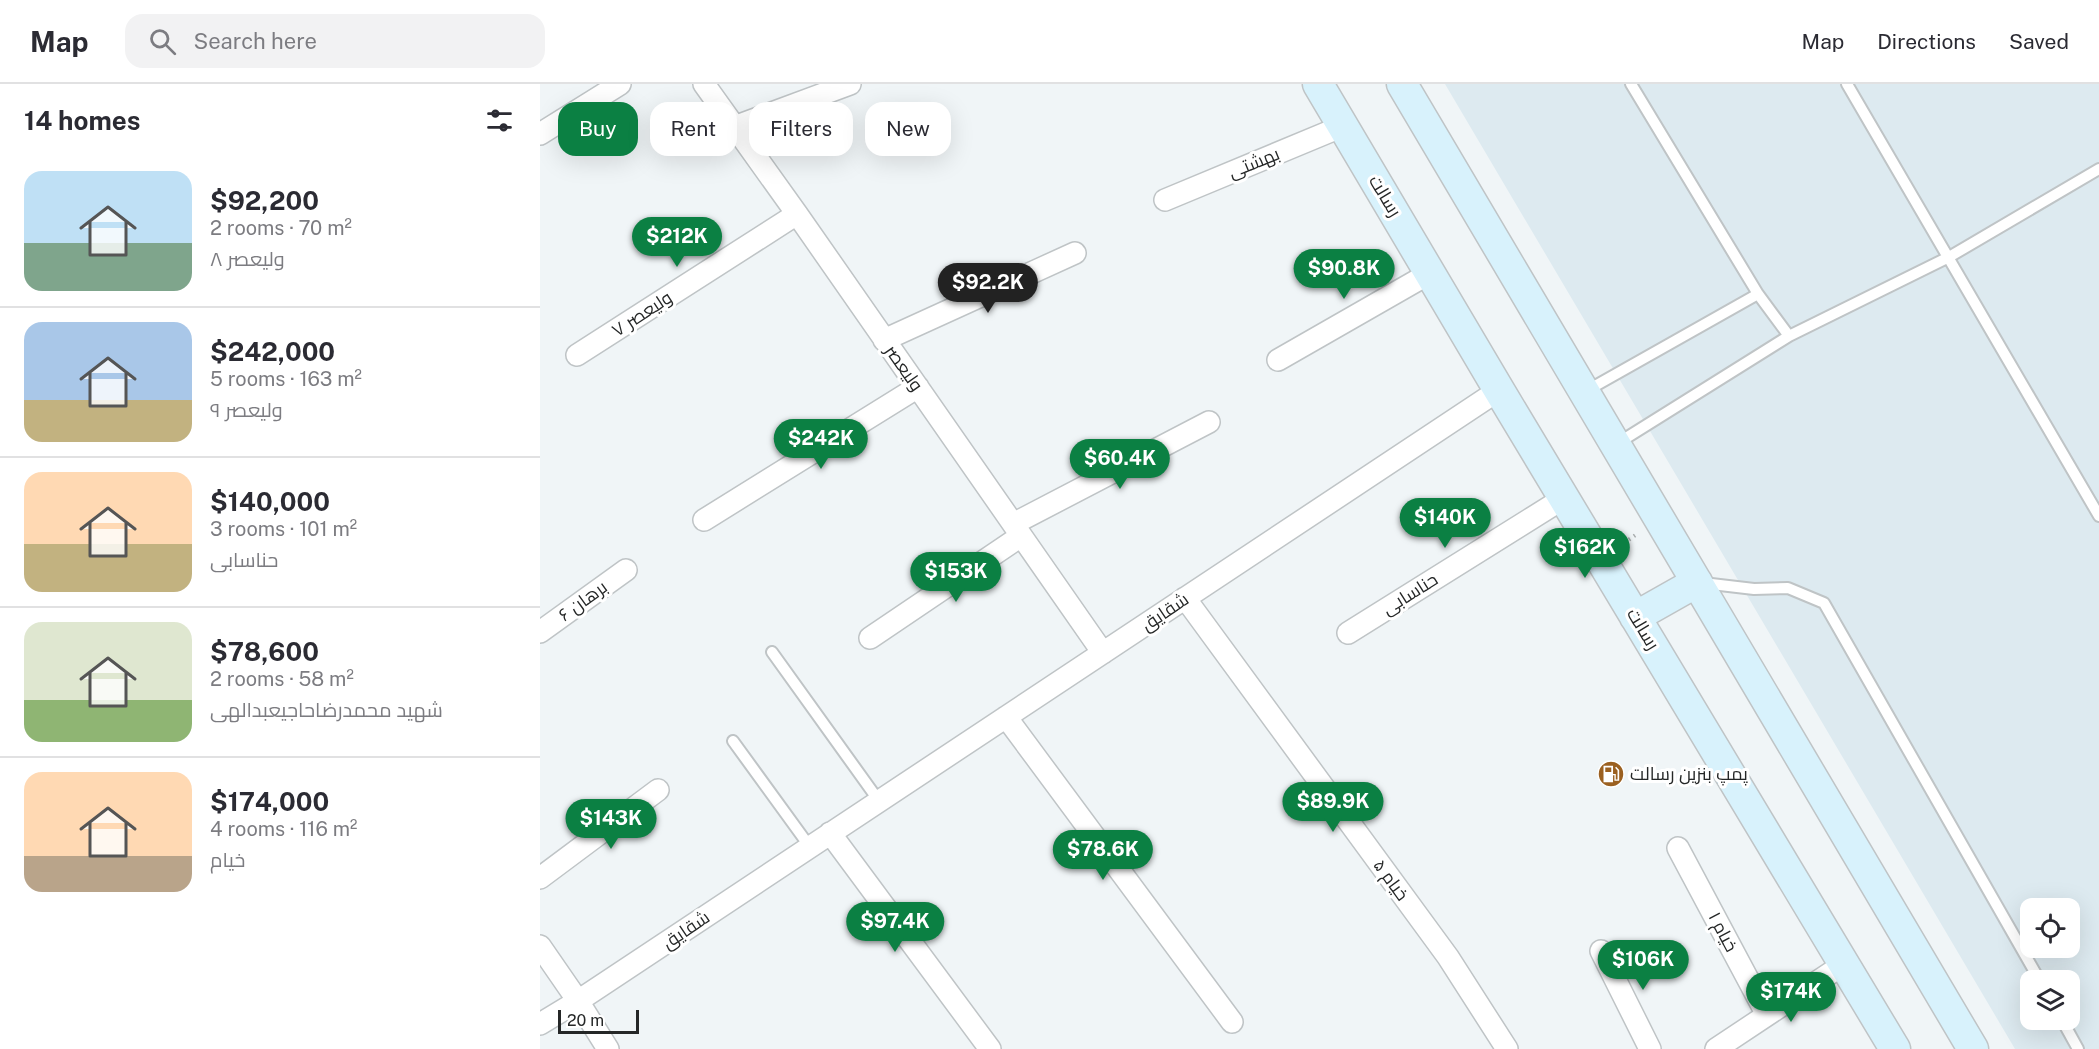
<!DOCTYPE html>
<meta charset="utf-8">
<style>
body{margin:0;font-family:"Public Sans",Cairo,sans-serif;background:#f2f2f3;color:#2b2b33;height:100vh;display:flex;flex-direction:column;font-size:22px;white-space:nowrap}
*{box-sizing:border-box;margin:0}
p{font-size:20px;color:#7c7c81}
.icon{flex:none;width:33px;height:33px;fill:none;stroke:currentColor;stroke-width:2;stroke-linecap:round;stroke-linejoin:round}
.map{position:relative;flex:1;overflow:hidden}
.side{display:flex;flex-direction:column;background:#fff;width:540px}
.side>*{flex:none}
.guide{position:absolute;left:18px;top:18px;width:570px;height:54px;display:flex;gap:12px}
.buttons{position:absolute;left:1480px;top:814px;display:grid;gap:12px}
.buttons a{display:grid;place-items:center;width:60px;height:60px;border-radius:12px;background:#fff;box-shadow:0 6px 24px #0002;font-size:30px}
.scale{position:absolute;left:18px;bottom:15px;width:81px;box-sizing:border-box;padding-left:6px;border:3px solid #252727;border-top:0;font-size:16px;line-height:21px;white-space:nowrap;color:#252727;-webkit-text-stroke:4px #fff;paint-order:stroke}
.price{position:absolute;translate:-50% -51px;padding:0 14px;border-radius:21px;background:#0b8043;color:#fff;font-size:20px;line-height:39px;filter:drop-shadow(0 2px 3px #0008)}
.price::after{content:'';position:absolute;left:50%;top:36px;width:18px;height:14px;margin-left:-9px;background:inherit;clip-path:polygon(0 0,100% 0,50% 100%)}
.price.active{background:#222;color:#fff}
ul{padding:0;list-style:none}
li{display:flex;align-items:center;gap:18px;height:150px;padding:0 24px}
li+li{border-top:2px solid #e1e1e2}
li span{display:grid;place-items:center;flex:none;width:168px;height:120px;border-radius:18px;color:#555}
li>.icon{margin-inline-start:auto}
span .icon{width:72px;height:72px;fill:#fffc;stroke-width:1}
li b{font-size:26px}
h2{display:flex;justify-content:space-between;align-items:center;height:72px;padding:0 24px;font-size:26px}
.chip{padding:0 21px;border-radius:18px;background:#fff;box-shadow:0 6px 24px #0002;font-size:21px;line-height:54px}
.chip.active{background:#0b8043;color:#fff}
header{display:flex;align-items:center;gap:36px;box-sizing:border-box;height:84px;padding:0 30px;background:#fff;border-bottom:2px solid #e1e1e2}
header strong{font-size:28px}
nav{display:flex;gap:33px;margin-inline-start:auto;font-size:21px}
.search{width:420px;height:54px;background:#f2f2f3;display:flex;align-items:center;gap:15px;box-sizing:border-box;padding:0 21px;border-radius:18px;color:#7c7c81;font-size:22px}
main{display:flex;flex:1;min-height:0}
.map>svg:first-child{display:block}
</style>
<header>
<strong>Map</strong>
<div class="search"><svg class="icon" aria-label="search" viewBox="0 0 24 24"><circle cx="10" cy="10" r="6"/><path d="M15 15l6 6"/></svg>Search here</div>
<nav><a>Map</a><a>Directions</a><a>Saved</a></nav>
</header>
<main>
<section class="side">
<h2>14 homes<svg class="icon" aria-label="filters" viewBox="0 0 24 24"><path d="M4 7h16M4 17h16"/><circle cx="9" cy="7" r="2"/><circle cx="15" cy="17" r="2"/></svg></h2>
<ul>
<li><span style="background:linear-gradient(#bfe0f5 60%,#7fa58c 0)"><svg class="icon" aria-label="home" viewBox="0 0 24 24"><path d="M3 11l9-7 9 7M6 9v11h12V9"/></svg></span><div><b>$92,200</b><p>2 rooms · 70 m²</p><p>ولیعصر ۸</p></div></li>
<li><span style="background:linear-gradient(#a9c7e8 65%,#c2b280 0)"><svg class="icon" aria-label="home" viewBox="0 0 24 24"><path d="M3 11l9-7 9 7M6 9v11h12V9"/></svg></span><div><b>$242,000</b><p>5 rooms · 163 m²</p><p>ولیعصر ۹</p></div></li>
<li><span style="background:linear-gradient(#ffd9b3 60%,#c2b280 0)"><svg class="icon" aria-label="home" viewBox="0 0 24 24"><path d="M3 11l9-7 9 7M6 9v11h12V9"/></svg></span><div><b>$140,000</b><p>3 rooms · 101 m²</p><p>حناسابی</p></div></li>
<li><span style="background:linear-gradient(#dfe7d0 65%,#8fb573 0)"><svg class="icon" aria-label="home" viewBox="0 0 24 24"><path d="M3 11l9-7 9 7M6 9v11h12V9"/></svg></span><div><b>$78,600</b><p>2 rooms · 58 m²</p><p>شهید محمدرضاحاجیعبدالهی</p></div></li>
<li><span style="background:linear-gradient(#ffd9b3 70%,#b9a48a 0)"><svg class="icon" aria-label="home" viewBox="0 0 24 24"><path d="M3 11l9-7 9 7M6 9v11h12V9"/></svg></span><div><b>$174,000</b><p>4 rooms · 116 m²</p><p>خیام</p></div></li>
</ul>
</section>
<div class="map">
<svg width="1559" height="965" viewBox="0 0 1559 965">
<rect width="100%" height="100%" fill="#f0f5f7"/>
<path fill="#ddeaf0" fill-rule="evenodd" d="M 905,0 L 1559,0 L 1559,965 L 1475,965 ZM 1491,825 L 1530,825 L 1530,864 L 1491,864 ZM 1491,897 L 1530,897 L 1530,936 L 1491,936 Z"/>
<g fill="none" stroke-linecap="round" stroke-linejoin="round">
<defs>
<path id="service" d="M 1091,0 L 1218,210 L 1249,252
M 1307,0 L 1559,432
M 1046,307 L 1218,210
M 1078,359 L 1249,252 L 1409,173 L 1559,85
M 1163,499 L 1214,505 L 1248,504 L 1284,519 L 1500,897
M 232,568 L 339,717
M 193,657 L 270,763
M 1522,936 L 1538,965"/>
<path id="minor" d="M 164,0 L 257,130 L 563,569
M 194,43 L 310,0
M 0,50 L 80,0
M 625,116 L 803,42
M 344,256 L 535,169
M 37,271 L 257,130
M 738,276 L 890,189
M 164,436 L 378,303
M 473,440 L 669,338
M 645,514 L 908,873 L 967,965
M 0,548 L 86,486
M 808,549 L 1024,414
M 330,554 L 481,452
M 466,633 L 692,938
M 290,749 L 450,965
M 1138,764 L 1227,931
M 0,794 L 118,706
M 0,862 L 38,917 L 68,965
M 1061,867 L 1110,965
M 0,940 L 38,917 L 959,306
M 1176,965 L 1304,880"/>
<path id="secondary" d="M 778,0 L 959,306 L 1355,965
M 862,0 L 1433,965
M 1095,533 L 1157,498"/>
</defs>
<use href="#service" stroke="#bfc4c6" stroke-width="14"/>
<use href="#minor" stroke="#bfc4c6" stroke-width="24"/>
<use href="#secondary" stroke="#bfc4c6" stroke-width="33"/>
<path stroke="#a8acad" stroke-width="4" stroke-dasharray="1.5 4.5" stroke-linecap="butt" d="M 1084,459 L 1097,450"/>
<use href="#service" stroke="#fff" stroke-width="10"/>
<use href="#minor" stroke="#fff" stroke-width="21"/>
<use href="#secondary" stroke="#d8f2fc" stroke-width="30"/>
</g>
<defs>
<symbol id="fuel-disc" viewBox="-11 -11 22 22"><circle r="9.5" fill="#9b6020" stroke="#fff"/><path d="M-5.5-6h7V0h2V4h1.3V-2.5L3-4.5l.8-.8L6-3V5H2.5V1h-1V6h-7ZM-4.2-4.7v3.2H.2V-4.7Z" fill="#fff"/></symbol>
</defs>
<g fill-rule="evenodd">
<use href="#fuel-disc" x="1056" y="675" width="30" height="30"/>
</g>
<g text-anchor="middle" stroke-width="6" stroke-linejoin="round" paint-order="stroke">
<g font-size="18" fill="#252727" stroke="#fff">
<text transform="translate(714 79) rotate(-22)" y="6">بهشتی</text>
<text transform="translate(845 112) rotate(59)" y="6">رسالت</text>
<text transform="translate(102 230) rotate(-33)" y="6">ولیعصر ۷</text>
<text transform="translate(364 284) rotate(55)" y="6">ولیعصر</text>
<text transform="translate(870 510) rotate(-32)" y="6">حناسابی</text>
<text transform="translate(43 517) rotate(-36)" y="6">برهان ۶</text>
<text transform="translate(625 528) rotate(-34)" y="6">شقایق</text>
<text transform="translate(1103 545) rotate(59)" y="6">رسالت</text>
<text transform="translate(851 796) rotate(54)" y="6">خیام ۵</text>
<text transform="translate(146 846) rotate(-34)" y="6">شقایق</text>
<text transform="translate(1183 848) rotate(62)" y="6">خیام ۱</text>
</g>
<g font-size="18" fill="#252727" stroke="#fff" text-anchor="start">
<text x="1090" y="696">پمپ بنزین رسالت</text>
</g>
</g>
</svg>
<div class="buttons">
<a><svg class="icon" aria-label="locate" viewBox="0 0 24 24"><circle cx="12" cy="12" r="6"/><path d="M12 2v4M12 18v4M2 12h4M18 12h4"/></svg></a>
<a><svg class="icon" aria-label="layers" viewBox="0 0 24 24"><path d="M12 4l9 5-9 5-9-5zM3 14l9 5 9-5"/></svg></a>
</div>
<div class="scale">20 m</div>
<b class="price" style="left:137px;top:184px">$212K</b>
<b class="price" style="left:804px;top:216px">$90.8K</b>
<b class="price active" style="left:448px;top:230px">$92.2K</b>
<b class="price" style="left:281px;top:386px">$242K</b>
<b class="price" style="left:580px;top:406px">$60.4K</b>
<b class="price" style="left:905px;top:465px">$140K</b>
<b class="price" style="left:1045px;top:495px">$162K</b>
<b class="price" style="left:416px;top:519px">$153K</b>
<b class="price" style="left:793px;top:749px">$89.9K</b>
<b class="price" style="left:71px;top:766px">$143K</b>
<b class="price" style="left:563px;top:797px">$78.6K</b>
<b class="price" style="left:355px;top:869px">$97.4K</b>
<b class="price" style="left:1103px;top:907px">$106K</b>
<b class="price" style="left:1251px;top:939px">$174K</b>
<div class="guide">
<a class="chip active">Buy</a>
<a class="chip">Rent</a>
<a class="chip">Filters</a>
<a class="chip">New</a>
</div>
</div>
</main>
